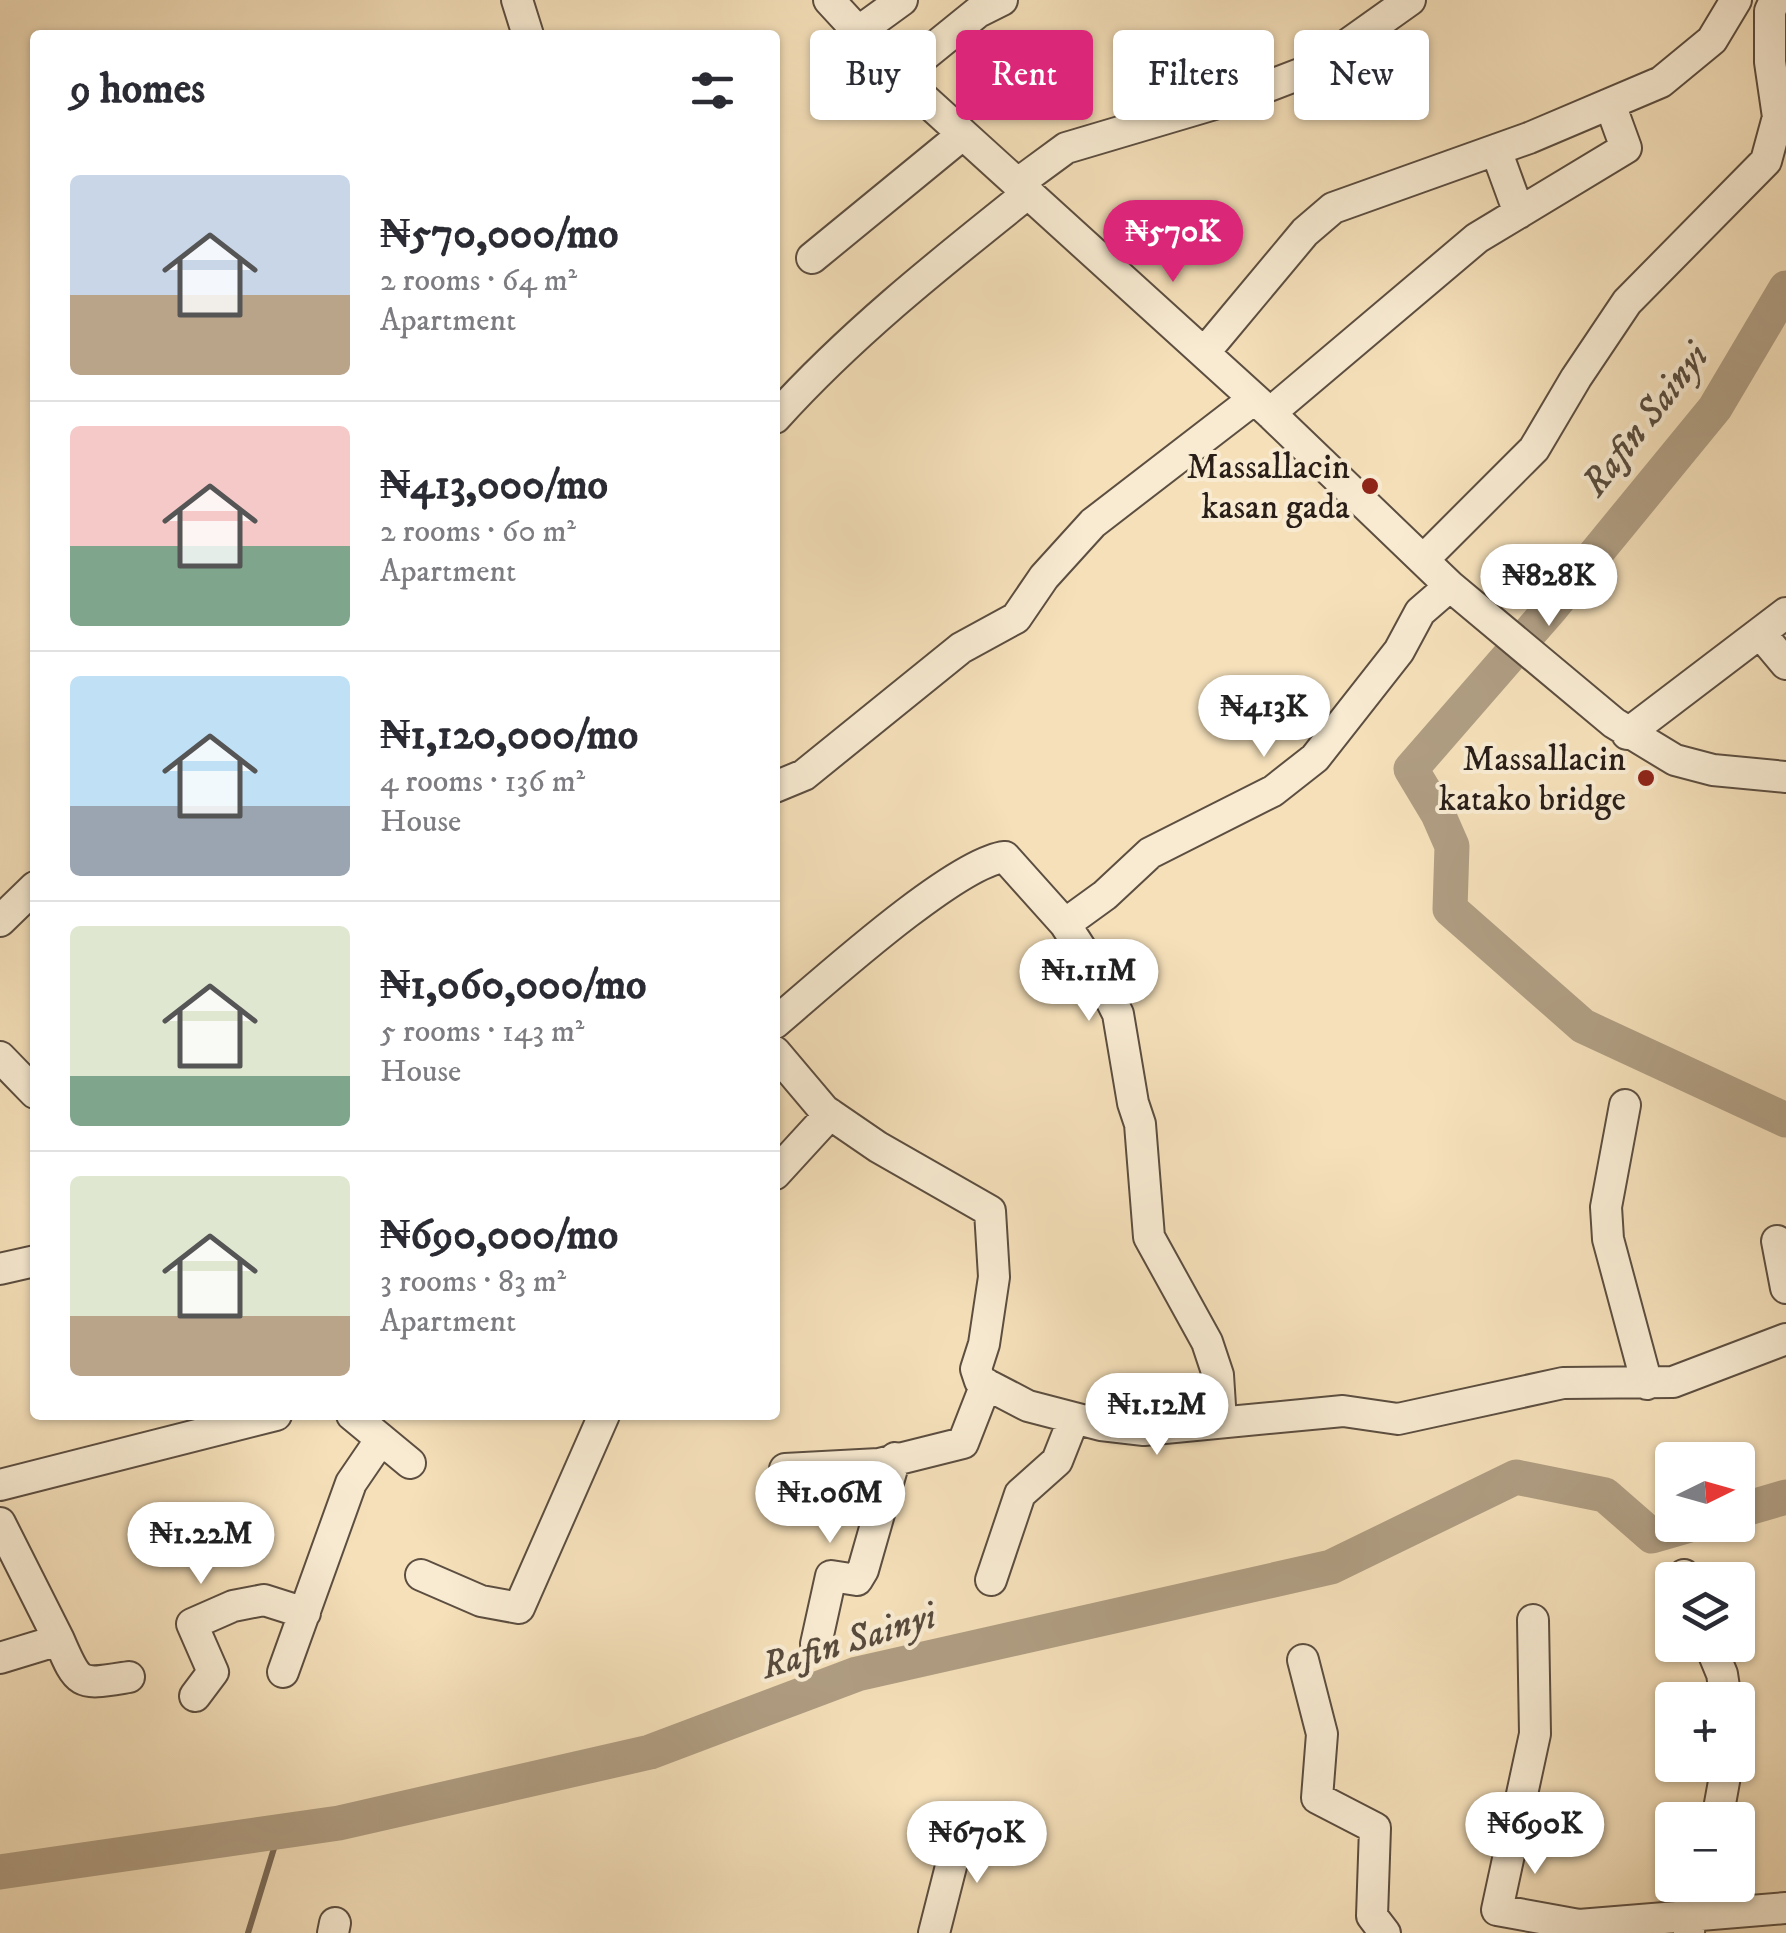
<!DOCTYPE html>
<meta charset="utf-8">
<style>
body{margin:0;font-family:"IM FELL DW Pica",serif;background:#f7f7f7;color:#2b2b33;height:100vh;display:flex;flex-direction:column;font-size:38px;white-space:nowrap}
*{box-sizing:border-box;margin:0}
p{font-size:32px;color:#7c7c81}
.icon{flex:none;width:55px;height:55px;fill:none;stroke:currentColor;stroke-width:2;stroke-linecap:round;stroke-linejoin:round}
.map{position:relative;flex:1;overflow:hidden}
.details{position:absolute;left:30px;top:30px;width:750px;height:1390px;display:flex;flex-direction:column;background:#fff;border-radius:10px;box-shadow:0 2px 8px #0004}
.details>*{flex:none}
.hud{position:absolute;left:810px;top:30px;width:825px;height:90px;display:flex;gap:20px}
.needle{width:65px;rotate:85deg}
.controls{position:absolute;left:1655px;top:1442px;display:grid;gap:20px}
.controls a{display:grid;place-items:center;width:100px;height:100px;border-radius:10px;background:#fff;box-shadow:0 2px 8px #0004;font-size:50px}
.price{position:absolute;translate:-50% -85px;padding:0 22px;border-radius:35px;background:#fff;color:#222;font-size:32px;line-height:65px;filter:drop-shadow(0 2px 5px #0008)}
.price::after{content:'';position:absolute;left:50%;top:60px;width:30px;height:22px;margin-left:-15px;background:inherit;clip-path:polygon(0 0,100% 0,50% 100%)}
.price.active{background:#db2777;color:#fff}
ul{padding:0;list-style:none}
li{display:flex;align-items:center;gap:30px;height:250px;padding:0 40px}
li+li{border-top:2px solid #e1e1e2}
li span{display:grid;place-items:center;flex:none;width:280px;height:200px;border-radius:10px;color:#555}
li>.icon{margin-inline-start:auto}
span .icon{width:120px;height:120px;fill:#fffc;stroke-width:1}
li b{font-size:42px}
h2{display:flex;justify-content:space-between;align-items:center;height:120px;padding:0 40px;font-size:42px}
.pill{padding:0 35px;border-radius:10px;background:#fff;box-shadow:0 2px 8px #0004;font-size:35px;line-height:90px}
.pill.active{background:#db2777;color:#fff}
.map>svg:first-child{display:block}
</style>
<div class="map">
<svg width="1786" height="1933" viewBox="0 0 1786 1933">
<rect width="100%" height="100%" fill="#f5e0ba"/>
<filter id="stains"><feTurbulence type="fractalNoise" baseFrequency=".002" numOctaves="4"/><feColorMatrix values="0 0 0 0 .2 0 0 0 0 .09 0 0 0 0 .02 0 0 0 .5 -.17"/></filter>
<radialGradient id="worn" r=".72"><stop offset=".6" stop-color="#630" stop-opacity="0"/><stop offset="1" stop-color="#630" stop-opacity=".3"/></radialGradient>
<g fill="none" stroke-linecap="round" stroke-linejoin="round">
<path stroke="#7a6b58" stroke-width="6" d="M 248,1933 L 279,1832"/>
<path stroke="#b09e83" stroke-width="35" d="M 1786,288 L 1715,408 L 1552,607 L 1411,769 L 1438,814 L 1452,846 L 1450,909 L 1583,1026 L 1786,1120
M 1738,1511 L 1786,1497
M 0,1872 L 339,1823 L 650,1752 L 857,1674 L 1331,1567 L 1516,1477 L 1605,1495 L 1652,1536 L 1690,1525"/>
<defs>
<path id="minor" d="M 517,0 L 528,35
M 829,0 L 899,76 L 1270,413 L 1450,586 L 1614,723 L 1675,760 L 1713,770 L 1786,777
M 858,32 L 902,0
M 899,76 L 978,12 L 1002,0
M 1496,150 L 1519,213
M 1017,184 L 1066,148 L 1248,94 L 1313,69 L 1410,0
M 812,258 L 962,135
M 1204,353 L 1305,232 L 1333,208 L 1529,138 L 1661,82 L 1712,40 L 1736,0
M 1270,413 L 1477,238 L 1626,148 L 1610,104
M 775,418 C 851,334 938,265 1027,194
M 1425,558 L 1534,449 L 1576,378 L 1627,302 L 1766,161 L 1778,117 L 1770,62 L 1770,11 L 1775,0
M 1760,633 L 1786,664
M 1627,734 L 1786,613
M 775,787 L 804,775 L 961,648 L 1016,618 L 1044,577 L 1093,523 L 1254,399
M 0,921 L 35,887
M 1065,924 L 1105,895 L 1150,853 L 1273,791 L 1315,758 L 1399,651 L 1420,612 L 1450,586
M 775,1023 C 819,986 955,862 1005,857 L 1065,924 L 1101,980 L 1118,1014 L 1133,1103 L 1140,1124 L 1149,1237 L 1207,1342 L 1218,1375 L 1221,1421
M 775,1052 L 824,1110 L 878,1147 L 990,1211 L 994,1277 L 984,1344 L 976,1369 L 980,1381 L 1028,1406 L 1101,1425 L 1144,1430 L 1343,1411 L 1398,1419 L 1563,1383 L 1673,1382 L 1786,1339
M 0,1057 L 35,1093
M 1625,1105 L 1606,1207 L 1608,1239 L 1647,1384
M 775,1174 L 830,1114
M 1777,1241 L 1786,1288
M 0,1269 L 35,1261
M 352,1415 L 410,1463
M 785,1469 L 879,1464 L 963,1443 L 986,1384
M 0,1485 L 276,1415
M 0,1523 L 59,1640 L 0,1658
M 421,1575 L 481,1601 L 519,1608 L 604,1415
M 1684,1575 L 1686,1580
M 991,1580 L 1020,1494 L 1057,1461 L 1074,1418
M 1533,1620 L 1535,1734 L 1497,1910 L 1579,1925 L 1786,1908
M 59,1640 C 79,1687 79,1685 129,1677
M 816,1644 L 831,1576 L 857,1580 L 863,1570 L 895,1458
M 1710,1645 L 1722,1674 L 1726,1700
M 1303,1660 L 1322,1734 L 1317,1798 L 1375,1828 L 1372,1916 L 1385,1933
M 283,1672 L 351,1483 L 381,1439
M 195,1696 L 213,1672 L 192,1624 L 233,1606 L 264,1600 L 305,1613
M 1717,1820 L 1727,1765
M 333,1933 L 335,1923
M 934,1933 L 962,1823
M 1689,1933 L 1690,1918 L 1700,1885"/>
</defs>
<use href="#minor" stroke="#5c4e40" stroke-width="34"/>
<use href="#minor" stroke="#f8ebd2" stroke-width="30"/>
</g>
<g fill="#8f2418" stroke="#f8ebd2" stroke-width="4">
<circle cx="1370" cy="486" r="10"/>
<circle cx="1646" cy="778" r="10"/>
</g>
<g text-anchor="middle" stroke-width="8" stroke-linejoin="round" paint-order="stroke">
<g font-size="35" fill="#291e18" stroke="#f8ebd2" text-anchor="end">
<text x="1350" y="478">Massallacin<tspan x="1350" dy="40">kasan gada</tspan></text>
<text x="1626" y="770">Massallacin<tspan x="1626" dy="40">katako bridge</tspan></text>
</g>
<g font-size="38" font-style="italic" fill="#584b3d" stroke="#f8ebd2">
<text transform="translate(1644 419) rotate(-52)" y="13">Rafin Sainyi</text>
<text transform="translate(848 1640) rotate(-17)" y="13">Rafin Sainyi</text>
</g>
</g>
<rect width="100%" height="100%" filter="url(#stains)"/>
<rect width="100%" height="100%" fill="url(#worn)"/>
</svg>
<div class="controls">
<a><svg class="needle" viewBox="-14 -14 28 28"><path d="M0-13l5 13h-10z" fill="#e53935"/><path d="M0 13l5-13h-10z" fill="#7c7c81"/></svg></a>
<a><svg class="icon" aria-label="layers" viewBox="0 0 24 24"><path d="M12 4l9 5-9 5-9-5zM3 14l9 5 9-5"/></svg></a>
<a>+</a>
<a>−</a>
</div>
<b class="price active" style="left:1173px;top:285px">₦570K</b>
<b class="price" style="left:1549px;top:629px">₦828K</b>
<b class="price" style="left:1264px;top:760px">₦413K</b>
<b class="price" style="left:1089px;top:1024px">₦1.11M</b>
<b class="price" style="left:1157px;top:1458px">₦1.12M</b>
<b class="price" style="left:830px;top:1546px">₦1.06M</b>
<b class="price" style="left:201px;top:1587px">₦1.22M</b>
<b class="price" style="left:1535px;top:1877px">₦690K</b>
<b class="price" style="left:977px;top:1886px">₦670K</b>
<div class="hud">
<a class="pill">Buy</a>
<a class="pill active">Rent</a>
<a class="pill">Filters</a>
<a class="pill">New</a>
</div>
<section class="details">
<h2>9 homes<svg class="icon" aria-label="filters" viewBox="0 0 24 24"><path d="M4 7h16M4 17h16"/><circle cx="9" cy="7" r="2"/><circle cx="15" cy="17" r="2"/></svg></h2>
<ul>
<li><span style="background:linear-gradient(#c9d6e8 60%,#b9a48a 0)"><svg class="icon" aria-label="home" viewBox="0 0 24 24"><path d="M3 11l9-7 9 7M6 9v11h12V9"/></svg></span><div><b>₦570,000/mo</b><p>2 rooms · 64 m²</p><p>Apartment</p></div></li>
<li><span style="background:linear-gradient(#f6c9c9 60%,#7fa58c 0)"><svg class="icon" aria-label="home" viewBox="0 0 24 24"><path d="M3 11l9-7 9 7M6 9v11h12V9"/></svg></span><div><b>₦413,000/mo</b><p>2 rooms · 60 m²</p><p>Apartment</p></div></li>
<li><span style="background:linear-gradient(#bfe0f5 65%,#9aa5b1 0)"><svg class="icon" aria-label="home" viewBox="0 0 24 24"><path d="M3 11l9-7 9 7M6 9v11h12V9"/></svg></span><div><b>₦1,120,000/mo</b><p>4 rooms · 136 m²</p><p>House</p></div></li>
<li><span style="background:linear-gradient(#dfe7d0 75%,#7fa58c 0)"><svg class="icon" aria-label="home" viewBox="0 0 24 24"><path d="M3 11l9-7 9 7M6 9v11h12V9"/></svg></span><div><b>₦1,060,000/mo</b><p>5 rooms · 143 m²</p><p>House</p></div></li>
<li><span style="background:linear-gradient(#dfe7d0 70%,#b9a48a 0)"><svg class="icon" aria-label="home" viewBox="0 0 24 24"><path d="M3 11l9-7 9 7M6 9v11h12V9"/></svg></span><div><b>₦690,000/mo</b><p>3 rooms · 83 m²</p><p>Apartment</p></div></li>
</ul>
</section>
</div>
